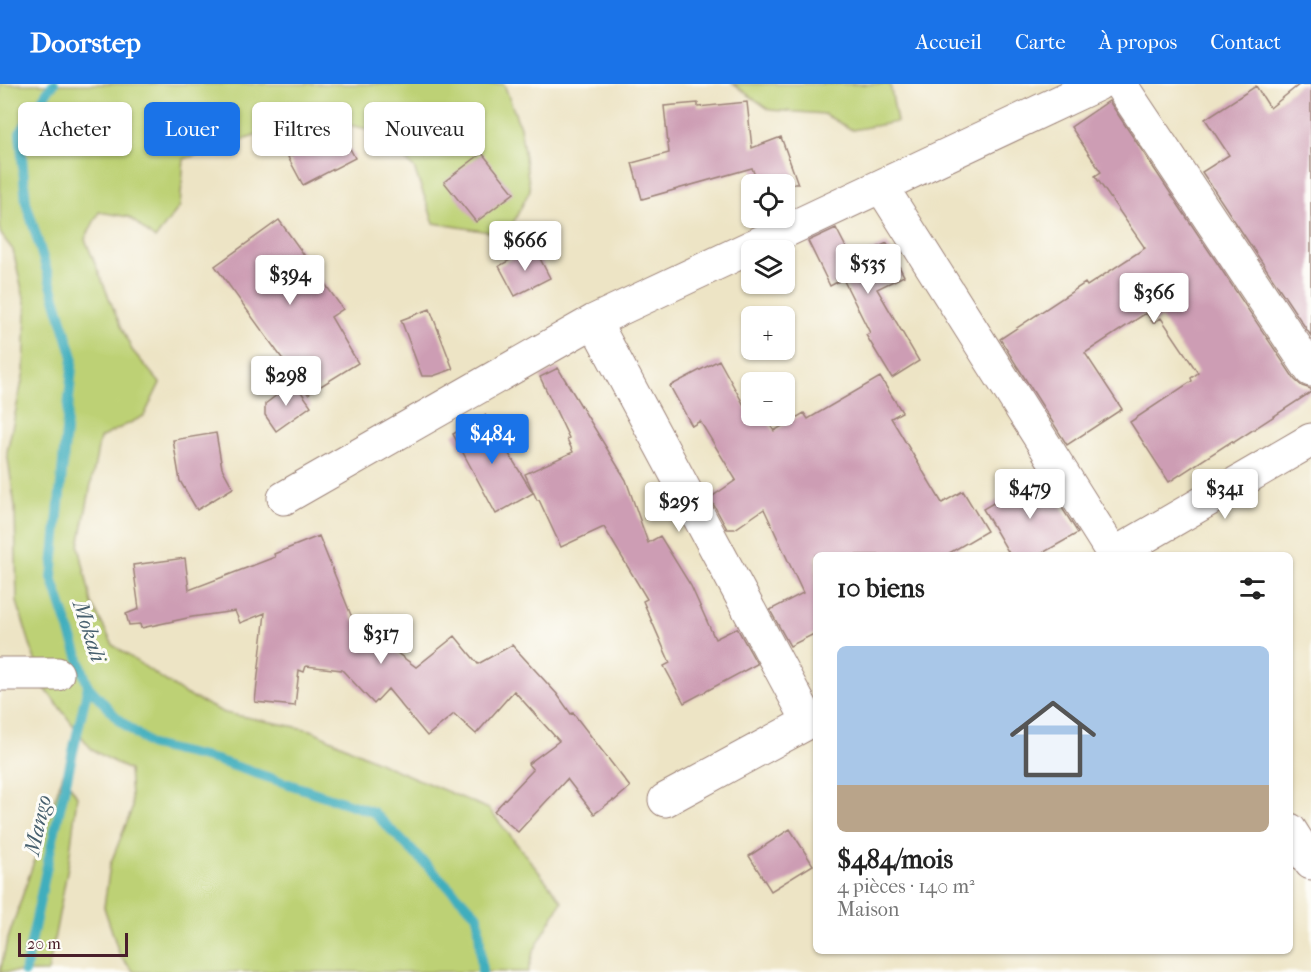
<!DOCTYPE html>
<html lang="fr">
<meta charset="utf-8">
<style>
body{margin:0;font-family:"IM FELL French Canon",serif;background:#f2f2f2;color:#222;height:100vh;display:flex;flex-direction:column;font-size:22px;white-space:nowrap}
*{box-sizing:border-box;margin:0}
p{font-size:20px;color:#767676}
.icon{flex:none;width:33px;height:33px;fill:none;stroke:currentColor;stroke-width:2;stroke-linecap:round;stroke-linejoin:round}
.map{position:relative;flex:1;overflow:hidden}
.details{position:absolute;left:813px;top:468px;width:480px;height:402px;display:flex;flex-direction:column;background:#fff;border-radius:9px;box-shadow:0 2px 4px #0004}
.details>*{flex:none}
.guide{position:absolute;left:18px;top:18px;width:570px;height:54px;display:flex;gap:12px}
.fabs{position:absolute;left:741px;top:90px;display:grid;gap:12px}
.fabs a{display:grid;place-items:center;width:54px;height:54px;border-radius:9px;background:#fff;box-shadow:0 2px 4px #0004;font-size:30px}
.scale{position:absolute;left:18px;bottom:15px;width:110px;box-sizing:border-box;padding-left:6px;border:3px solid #4a1f2b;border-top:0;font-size:16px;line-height:21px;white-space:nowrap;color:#4a1f2b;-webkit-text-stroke:4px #fdfcf7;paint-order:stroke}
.price{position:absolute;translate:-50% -51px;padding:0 14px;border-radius:6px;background:#fff;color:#222;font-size:20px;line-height:39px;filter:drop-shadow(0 2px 3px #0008)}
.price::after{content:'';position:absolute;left:50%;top:36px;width:18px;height:14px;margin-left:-9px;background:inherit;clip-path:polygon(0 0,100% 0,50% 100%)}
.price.current{background:#1a73e8;color:#fff}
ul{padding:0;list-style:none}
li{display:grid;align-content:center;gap:12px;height:318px;padding:0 24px}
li+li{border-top:2px solid #e0e0e0}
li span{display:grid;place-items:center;height:186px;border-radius:9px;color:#555}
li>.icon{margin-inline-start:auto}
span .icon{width:108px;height:108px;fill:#fffc;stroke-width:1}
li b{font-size:26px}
h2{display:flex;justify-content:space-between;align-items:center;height:72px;padding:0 24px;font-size:26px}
.pill{padding:0 21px;border-radius:9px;background:#fff;box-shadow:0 2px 4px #0004;font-size:21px;line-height:54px}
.pill.current{background:#1a73e8;color:#fff}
header{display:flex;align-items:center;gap:36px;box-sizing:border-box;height:84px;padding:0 30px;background:#1a73e8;color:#fff}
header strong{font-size:28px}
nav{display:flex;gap:33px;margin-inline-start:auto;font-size:21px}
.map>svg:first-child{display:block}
</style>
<header>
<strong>Doorstep</strong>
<nav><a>Accueil</a><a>Carte</a><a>À propos</a><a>Contact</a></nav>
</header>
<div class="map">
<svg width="1311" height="888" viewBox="0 0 1311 888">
<rect width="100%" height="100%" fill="#fdfcf7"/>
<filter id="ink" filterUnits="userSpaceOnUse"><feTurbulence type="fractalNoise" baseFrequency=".0167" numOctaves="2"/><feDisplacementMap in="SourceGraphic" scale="12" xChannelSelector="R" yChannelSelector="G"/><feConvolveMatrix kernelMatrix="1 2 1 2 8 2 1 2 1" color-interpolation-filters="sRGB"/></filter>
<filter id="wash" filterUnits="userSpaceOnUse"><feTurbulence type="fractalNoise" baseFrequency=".008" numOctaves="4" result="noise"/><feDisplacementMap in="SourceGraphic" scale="24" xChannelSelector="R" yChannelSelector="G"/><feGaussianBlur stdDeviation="1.35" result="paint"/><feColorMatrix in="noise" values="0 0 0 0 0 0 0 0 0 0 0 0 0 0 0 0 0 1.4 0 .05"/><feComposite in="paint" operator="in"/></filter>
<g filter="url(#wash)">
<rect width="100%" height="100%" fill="#ede4c5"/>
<path fill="#bdd174" stroke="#847850" stroke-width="1.5" d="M 0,0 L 504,0 L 520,43 L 530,106 L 507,151 L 434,139 L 414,84 L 372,46 L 306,32 L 267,48 L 184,75 L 180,122 L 155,155 L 129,133 L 99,128 L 85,155 L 116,231 L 132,266 L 160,299 L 144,332 L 100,354 L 79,462 L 92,520 L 113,561 L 185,610 L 225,629 L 311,646 L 389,683 L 489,725 L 562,817 L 533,868 L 528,888 L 134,888 L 120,872 L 104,823 L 110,781 L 132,725 L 129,686 L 92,666 L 43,602 L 17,518 L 15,423 L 7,368 L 24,288 L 26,223 L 13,166 L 0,149 Z
M 733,0 L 890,0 L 897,38 L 852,46 L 824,30 L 770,26 Z
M 63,690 L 77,712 L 69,777 L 48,888 L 0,888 L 6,861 Z"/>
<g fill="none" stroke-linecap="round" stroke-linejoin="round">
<path stroke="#40aebd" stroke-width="10" d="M 54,0 L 51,2 L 20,49 L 26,118 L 73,273 L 52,494 L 88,602 L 119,636 L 151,661 L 216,676 L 373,728 L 478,832 L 482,888
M 25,888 L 48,777 L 88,602"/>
</g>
<g id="blocks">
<path fill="#cd9db4" d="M 1300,0 L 1311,0 L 1311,252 L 1202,88 L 1229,71 L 1205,35 L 1256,2 L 1270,24 Z
M 1109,17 L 1295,296 L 1302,302 L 1311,305 L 1311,308 L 1233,359 L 1232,357 L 1169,398 L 1130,338 L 1192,297 L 1191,294 L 1198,289 L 1161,234 L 1153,239 L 1146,229 L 1085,269 L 1122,325 L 1067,361 L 1000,255 L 1085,199 L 1087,202 L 1145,164 L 1095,92 L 1101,88 L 1071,43 Z
M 747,18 L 752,64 L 781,53 L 798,100 L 758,100 L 752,84 L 642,115 L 632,79 L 669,69 L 664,22 L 698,19 L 698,23 Z
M 340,46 L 355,74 L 303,101 L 288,73 Z
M 482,69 L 514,109 L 476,138 L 444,98 Z
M 279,136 L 343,225 L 331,233 L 358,279 L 308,310 L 215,182 Z
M 836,144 L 852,175 L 857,172 L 858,173 L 887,159 L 904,192 L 877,205 L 919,277 L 892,294 L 866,251 L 870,249 L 843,195 L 830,202 L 808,157 Z
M 534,163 L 550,194 L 515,212 L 499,182 Z
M 430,225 L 453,285 L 433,292 L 422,292 L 401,236 Z
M 719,276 L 750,332 L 764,332 L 774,347 L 804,329 L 808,335 L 880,293 L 902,328 L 891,334 L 942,419 L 963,407 L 987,447 L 946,471 L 816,471 L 816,549 L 790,562 L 770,526 L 803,509 L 764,425 L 735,445 L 727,445 L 710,414 L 736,396 L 700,337 L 692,342 L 670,302 Z
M 558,284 L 626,396 L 648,459 L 660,452 L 691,502 L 715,555 L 737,544 L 757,580 L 684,619 L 664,582 L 670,579 L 643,517 L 647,515 L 604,443 L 561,463 L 539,416 L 537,416 L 525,390 L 573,368 L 567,355 L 569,354 L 540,293 Z
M 294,298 L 311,322 L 276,347 L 265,331 L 265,320 Z
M 485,331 L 533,409 L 496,430 L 453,350 Z
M 216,349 L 222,384 L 233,404 L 197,426 L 180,397 L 173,356 Z
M 1041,391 L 1078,449 L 1039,471 L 1010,471 L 983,425 Z
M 319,452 L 353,536 L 416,583 L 455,552 L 478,580 L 512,561 L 557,610 L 571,630 L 573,629 L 630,703 L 614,717 L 613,716 L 594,730 L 567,695 L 518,748 L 494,727 L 533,686 L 528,680 L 559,657 L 514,607 L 476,650 L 454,630 L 427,652 L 388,605 L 374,620 L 342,586 L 306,582 L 304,588 L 299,586 L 295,622 L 255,618 L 265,529 L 240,539 L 235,527 L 192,533 L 141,544 L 140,540 L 129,541 L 126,530 L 139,525 L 133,481 L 185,474 L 189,506 L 275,473 L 274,470 Z
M 790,745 L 813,781 L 771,807 L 749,772 Z"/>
</g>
</g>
<g filter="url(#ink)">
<use href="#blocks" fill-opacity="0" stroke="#9c8278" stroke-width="1.5"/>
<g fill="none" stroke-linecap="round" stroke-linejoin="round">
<defs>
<path id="minor" d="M 1120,0 L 1311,286
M 881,102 L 1114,471
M 594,237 L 809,638
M 284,414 L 594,237 L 1098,0
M 1113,471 L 1311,356
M 0,590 L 57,590
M 665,716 L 816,634
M 1290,746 L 1311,779"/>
</defs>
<use href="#minor" stroke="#9c8278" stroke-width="35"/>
<use href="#minor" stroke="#fff" stroke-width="33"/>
</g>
</g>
<g text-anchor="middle" stroke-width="6" stroke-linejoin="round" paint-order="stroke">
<g font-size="22" font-style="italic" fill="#465f6d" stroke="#fdfcf7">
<text transform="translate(90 547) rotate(72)" y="8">Mokali</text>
<text transform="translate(37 741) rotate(-78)" y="8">Mango</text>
</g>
</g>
</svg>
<div class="fabs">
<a><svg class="icon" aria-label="locate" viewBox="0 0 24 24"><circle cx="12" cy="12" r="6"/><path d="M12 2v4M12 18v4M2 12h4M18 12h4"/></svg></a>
<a><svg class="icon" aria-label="layers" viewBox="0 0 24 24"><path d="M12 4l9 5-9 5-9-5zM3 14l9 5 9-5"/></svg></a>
<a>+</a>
<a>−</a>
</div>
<div class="scale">20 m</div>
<b class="price" style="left:525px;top:188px">$666</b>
<b class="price" style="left:868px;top:211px">$535</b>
<b class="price" style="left:290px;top:222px">$394</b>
<b class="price" style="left:1154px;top:240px">$366</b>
<b class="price" style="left:286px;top:323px">$298</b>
<b class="price current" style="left:492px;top:381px">$484</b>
<b class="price" style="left:1030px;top:436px">$479</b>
<b class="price" style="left:1225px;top:436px">$341</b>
<b class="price" style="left:679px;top:449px">$295</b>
<b class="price" style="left:381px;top:581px">$317</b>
<div class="guide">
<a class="pill">Acheter</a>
<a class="pill current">Louer</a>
<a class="pill">Filtres</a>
<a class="pill">Nouveau</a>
</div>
<section class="details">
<h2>10 biens<svg class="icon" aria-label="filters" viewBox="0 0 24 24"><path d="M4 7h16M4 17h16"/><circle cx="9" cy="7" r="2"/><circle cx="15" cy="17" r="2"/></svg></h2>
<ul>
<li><span style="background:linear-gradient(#a9c7e8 75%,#b9a48a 0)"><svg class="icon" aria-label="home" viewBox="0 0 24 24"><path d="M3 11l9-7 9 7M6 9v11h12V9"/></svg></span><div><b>$484/mois</b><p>4 pièces · 140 m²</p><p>Maison</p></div></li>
</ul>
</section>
</div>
